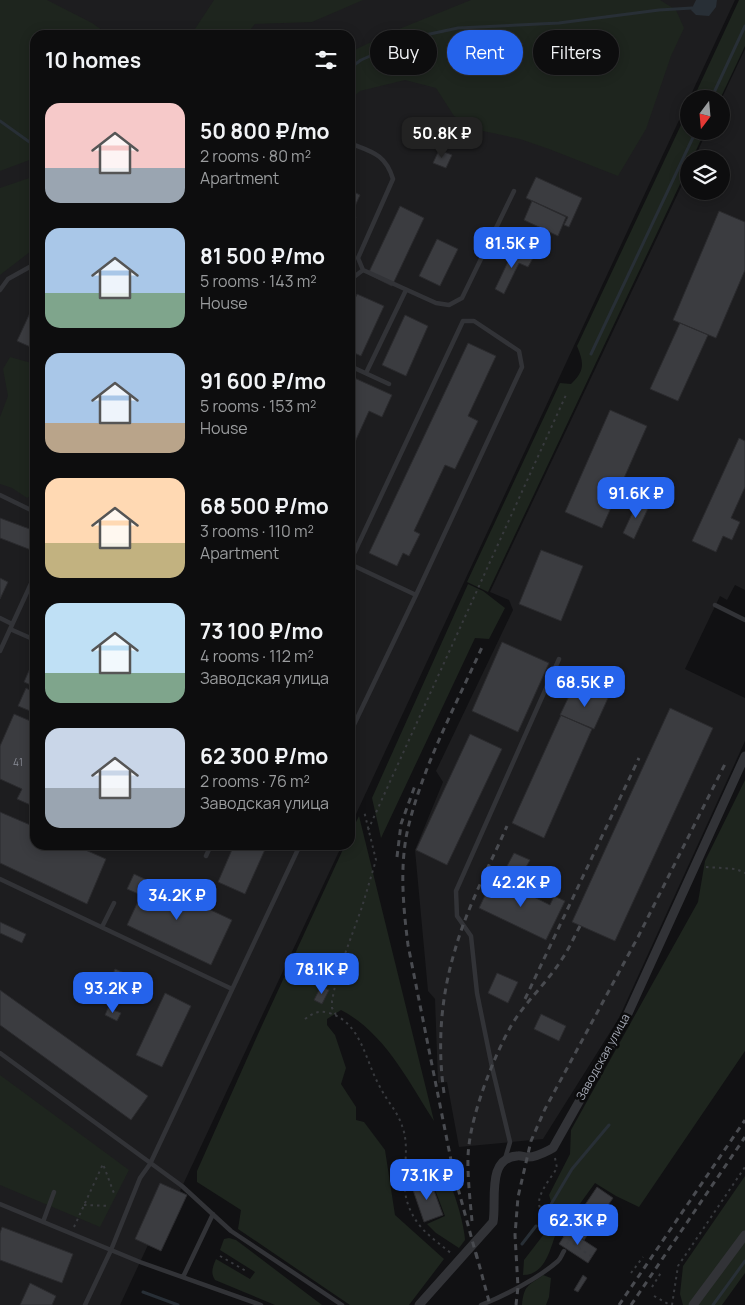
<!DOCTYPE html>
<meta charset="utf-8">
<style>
body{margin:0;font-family:Manrope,sans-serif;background:#1b1b1c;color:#f1f3f6;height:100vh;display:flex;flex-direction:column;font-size:19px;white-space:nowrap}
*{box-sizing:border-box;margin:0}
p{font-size:16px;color:#9a9c9e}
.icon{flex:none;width:28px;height:28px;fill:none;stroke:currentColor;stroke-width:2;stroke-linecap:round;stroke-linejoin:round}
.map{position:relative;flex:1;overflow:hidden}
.details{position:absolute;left:30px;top:30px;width:325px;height:820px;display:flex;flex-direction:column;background:#0d0d0e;border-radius:15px;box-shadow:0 2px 12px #0003,0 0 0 1px #2d2d2e}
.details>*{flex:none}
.guide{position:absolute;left:370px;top:30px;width:300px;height:45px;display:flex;gap:10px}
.needle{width:32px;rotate:196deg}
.controls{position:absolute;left:680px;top:90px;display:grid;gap:10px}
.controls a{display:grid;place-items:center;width:50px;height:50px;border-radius:50%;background:#0d0d0e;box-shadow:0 2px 12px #0003,0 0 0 1px #2d2d2e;font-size:25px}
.price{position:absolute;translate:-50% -42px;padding:0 11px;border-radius:10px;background:#2563eb;color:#fff;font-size:16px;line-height:32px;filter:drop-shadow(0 1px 2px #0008)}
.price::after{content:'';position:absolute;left:50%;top:30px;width:15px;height:11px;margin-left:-8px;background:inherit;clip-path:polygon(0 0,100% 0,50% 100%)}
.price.on{background:#222;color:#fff}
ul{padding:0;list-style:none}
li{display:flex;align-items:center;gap:15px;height:125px;padding:0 15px}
li span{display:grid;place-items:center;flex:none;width:140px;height:100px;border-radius:15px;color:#555}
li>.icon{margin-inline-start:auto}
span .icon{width:60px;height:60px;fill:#fffc;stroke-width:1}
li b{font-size:21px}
h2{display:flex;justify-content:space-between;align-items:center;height:60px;padding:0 15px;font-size:21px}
.tag{padding:0 18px;border-radius:22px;background:#0d0d0e;box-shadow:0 2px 12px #0003,0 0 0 1px #2d2d2e;font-size:18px;line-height:45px}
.tag.on{background:#2563eb;color:#fff}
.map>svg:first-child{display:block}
</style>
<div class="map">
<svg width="745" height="1305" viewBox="0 0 745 1305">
<rect width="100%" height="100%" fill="#111113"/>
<path fill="#1d1d1f" d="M 0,0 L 735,0 L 350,827 L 350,35 L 35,35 L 35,845 L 342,845 L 180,1191 L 187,1195 L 161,1251 L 148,1245 L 120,1305 L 0,1305 Z
M 745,49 L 745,590 L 735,585 L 727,600 L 720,596 L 685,669 L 745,698 L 745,741 L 619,1018 L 543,1139 L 459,1147 L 447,1082 L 438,1083 L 435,999 L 428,991 L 415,850 L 443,782 L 436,771 L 513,610 L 509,600 L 490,592 L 689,170 L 689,191 L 721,191 L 721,159 L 694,159 L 707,131 L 721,131 L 721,100 Z"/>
<path fill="#1e251e" d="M 0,0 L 47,0 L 92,23 L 109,35 L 35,35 L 35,158 L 0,171 Z
M 214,0 L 363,0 L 312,22 L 255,24 L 246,35 L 191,35 Z
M 471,0 L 660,0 L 676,10 L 684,28 L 671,56 L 646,129 L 618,176 L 549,149 L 520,139 L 483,131 L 454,116 L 436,88 L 405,80 L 360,91 L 350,100 L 350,52 L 399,29 Z
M 739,0 L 745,0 L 745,46 L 720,99 L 693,99 Z
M 689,108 L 689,131 L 705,131 L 692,159 L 689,159 L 689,165 L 488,592 L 467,582 L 560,383 L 571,384 C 585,371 584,363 577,346 Z
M 35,176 L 35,248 L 0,275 L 0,188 Z
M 10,357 L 35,364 L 35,493 L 27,498 L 12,488 L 0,484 L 0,417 L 8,396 L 3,369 Z
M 468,584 L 483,591 L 505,608 L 489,639 L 475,638 L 381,838 L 372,798 Z
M 745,780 L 745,1051 L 639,1207 L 616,1196 L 595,1183 L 566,1223 L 555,1215 L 549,1195 L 570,1154 L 571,1130 L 698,902 L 705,861 Z
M 359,816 L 434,1121 C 408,1081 385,1033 341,1010 L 327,1019 L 327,1025 L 335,1035 L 346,1068 L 341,1084 L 356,1107 L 356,1120 L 364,1122 L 385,1150 L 395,1215 L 444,1259 L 409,1305 L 350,1305 L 238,1229 L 241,1210 L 197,1182 L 197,1171 L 258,1034 L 345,845 L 350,845 L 350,834 Z
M 0,1075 L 129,1170 L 100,1227 L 0,1185 Z
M 426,1167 C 431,1170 440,1172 444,1175 C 453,1182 465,1228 465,1240 L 459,1248 L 436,1233 L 427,1224 L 445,1216 L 431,1179 L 420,1182 L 417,1174 L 418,1169 Z
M 745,1176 L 745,1273 L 722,1305 L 683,1305 L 680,1294 L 683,1266 Z
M 551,1225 L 556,1233 C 550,1250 545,1275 523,1275 L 524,1260 Z
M 229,1238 L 236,1240 L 322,1305 L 275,1305 L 215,1280 C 210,1273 213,1266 216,1259 L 250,1279 L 255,1272 L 220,1250 L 224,1239 Z
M 543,1275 L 551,1278 L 549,1297 L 546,1305 L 522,1305 C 524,1285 528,1286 543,1275 Z"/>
<path fill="#282f36" d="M 696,0 L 717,0 L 716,7 L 709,16 L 696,15 L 691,10 Z"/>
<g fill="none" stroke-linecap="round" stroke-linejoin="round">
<path stroke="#282f36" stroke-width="3" d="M 350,68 L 361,60 L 411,38 L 458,28 L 559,23 L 659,10 L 692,8
M 711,99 L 745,26
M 0,121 L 35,146
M 591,354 L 696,131
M 550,1206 L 572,1169 L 609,1125
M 522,1244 L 536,1226
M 143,1292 L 178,1305
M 713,1305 L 745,1261"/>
</g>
<path fill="#3b3c40" stroke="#2b2b2e" d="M 439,150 L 452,155 L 446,168 L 433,163 Z
M 536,177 L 582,198 L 569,227 L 564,225 L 568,217 L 526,198 Z
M 350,190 L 360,195 L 351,215 L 356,217 L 350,231 Z
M 532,201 L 566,217 L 558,236 L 524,220 Z
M 400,206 L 424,218 L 392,286 L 368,274 Z
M 719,211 L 745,222 L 745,270 L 716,338 L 673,320 Z
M 437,239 L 458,249 L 440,286 L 419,276 Z
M 514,249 L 533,258 L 528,267 L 519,263 L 504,294 L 495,289 Z
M 357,294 L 384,306 L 361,356 L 350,351 L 350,310 Z
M 35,302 L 35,349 L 17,341 Z
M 405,315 L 428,326 L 406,376 L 382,365 Z
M 680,323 L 708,335 L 678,401 L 650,389 Z
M 468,343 L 496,356 L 468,416 L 478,421 L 455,469 L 445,465 L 414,531 L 420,534 L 409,556 L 403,553 L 397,566 L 369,553 Z
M 350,376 L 392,395 L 382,417 L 369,411 L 350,453 Z
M 610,410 L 647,426 L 602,528 L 565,512 Z
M 739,438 L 745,441 L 745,487 L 731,518 L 740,522 L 732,540 L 723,536 L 716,552 L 692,541 Z
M 639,499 L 650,504 L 634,539 L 623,533 Z
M 0,518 L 35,531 L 35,540 L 31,550 L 0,538 Z
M 541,550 L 583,566 L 561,621 L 519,604 Z
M 0,578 L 8,582 L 0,599 Z
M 502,642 L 549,663 L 518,732 L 472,711 Z
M 31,666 L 35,668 L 35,680 L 33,686 L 24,682 Z
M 585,687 L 608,698 L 594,729 L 560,715 L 571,692 L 581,697 Z
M 26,688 L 35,693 L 35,713 L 18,706 Z
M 670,708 L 713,728 L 615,941 L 572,922 Z
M 14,714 L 35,723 L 35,807 L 17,799 L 22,789 L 0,779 L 0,746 Z
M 561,715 L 592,729 L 544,838 L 512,823 Z
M 470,734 L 502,749 L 447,865 L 416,850 Z
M 0,812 L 35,827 L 35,845 L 74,845 L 106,859 L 87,904 L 0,863 Z
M 234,845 L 267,845 L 245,894 L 218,882 Z
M 514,853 L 530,860 L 526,867 L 529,868 L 526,875 L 507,866 Z
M 134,874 L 232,920 L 211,965 L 127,925 L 141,895 L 127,889 Z
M 494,877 L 550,905 L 554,896 L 565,901 L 546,940 L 479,908 Z
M 0,922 L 26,934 L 22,943 L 0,933 Z
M 115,969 L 131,976 L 124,994 L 108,987 Z
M 497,973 L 518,982 L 508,1003 L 488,993 Z
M 321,986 L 329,990 L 322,1004 L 314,1000 Z
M 0,990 L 148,1096 L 131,1120 L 0,1025 Z
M 165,993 L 191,1006 L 162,1067 L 136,1055 Z
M 108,1008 L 121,1013 L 117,1021 L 105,1015 Z
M 541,1014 L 566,1026 L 559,1041 L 534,1029 Z
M 430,1180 L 443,1215 L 424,1222 L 412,1187 Z
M 160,1183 L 187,1195 L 161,1251 L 135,1239 Z
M 597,1187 L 613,1198 L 584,1240 L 568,1230 Z
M 2,1227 L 73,1254 L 62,1283 L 0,1260 L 0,1233 Z
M 568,1230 L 597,1249 L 588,1263 L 559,1244 Z
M 583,1275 L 587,1278 L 578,1292 L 574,1290 Z
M 30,1283 L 56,1296 L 52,1305 L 20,1305 Z"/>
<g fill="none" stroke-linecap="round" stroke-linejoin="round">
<path stroke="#383a3e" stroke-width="2" stroke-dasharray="2.5 4" stroke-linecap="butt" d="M 368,830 L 566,395
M 706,867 L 736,869 L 745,873
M 336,1015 L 332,1008 L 332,1001 L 337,976 L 362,907 L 376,860 L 364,811
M 305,1019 C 313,1013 319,1010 329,1013 C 361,1022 365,1060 379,1085 C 388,1104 398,1110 404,1132 C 410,1157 399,1183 409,1207 C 418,1230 434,1239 452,1254
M 555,1158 L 557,1168 C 551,1178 540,1190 539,1202 C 537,1217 580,1250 593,1257
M 84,1205 L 110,1206
M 74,1227 L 103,1164 L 115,1196
M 567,1244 L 573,1233
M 220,1256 L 246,1271
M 631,1273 L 643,1257
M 652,1287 L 662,1271
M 654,1296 L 670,1305
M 672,1305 L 678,1266 L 745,1167"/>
<path stroke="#323337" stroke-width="4.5" d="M 350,148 L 352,144 C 373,152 386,155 393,179 L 358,258 L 363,270
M 350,280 L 363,270 L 436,303 L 449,305 L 462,298 L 514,191
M 0,290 L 8,279 L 35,264
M 350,366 L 389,384
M 366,373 L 406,290
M 0,495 L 35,512
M 350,562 L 463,321 L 474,321 L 519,351 L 522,367 L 416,595 L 350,733
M 350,564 L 416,595
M 715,605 L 745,620
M 0,618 L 12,624
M 10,629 L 35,640
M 0,651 L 35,575
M 206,856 L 211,845
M 0,879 L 232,989
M 102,927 L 114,903
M 0,1053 L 182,1186 L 231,1231 L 342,1305
M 505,1159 L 510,1142 L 492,1067 L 477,993 L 471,936 L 457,916 L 456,891 L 559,659
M 0,1204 L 140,1262 L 261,1305
M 43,1222 L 54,1192
M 183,1277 L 213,1214
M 85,1305 L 111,1250 L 140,1178 L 150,1164 L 300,845
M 481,1305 C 504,1296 539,1278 558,1261 C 561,1258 562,1254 564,1251"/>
<path stroke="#323337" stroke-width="9" d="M 419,1305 L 493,1222 C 497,1202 486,1158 517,1156 C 520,1155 524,1157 528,1157 C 537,1157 545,1152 553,1148 L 625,1020 L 745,756
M 693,1305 L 745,1235"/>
<path stroke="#494b50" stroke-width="3" stroke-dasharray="6 5" stroke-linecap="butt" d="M 397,857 L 401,824 L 416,783
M 525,999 L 639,758
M 444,1093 C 437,1045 441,996 455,950 C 467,907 489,867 507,826
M 472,1221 C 470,1199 466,1165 469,1145 C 473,1110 494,1056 511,1026 C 525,1002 547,983 562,959 C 569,949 574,937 580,926
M 476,1253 L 490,1305
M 477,1258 L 453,1170 L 408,945 C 403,905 399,863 409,824 C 425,761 457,703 483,645
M 516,1305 L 518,1287 L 515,1235 L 518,1197 L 531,1141 L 545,1109 L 638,937 L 726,762
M 619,1305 L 745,1120
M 631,1305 L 745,1137"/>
</g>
<g text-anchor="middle" stroke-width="5" stroke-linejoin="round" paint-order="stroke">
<g font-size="10" fill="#898c96">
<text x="18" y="766">41</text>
</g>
<g font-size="12" fill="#a3a7b3" stroke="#0c0c0d">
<text transform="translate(603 1057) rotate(-61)" y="4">Заводская улица</text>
</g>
</g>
</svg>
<div class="controls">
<a><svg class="needle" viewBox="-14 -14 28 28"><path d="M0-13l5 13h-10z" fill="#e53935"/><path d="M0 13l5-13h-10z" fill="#9a9c9e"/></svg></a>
<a><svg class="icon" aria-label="layers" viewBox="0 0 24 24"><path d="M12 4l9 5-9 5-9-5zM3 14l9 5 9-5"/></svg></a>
</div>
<b class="price on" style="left:442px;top:159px">50.8K ₽</b>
<b class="price" style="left:512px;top:269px">81.5K ₽</b>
<b class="price" style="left:636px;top:519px">91.6K ₽</b>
<b class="price" style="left:585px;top:708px">68.5K ₽</b>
<b class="price" style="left:521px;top:908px">42.2K ₽</b>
<b class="price" style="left:177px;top:921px">34.2K ₽</b>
<b class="price" style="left:322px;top:995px">78.1K ₽</b>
<b class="price" style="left:113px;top:1014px">93.2K ₽</b>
<b class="price" style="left:427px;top:1201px">73.1K ₽</b>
<b class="price" style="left:578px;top:1246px">62.3K ₽</b>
<div class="guide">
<a class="tag">Buy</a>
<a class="tag on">Rent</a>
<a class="tag">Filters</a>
</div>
<section class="details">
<h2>10 homes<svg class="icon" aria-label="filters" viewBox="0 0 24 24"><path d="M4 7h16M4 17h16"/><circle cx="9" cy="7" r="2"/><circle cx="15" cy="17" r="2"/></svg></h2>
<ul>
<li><span style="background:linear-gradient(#f6c9c9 65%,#9aa5b1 0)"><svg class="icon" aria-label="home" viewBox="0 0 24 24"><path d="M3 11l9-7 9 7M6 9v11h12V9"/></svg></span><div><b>50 800 ₽/mo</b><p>2 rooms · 80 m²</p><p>Apartment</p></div></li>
<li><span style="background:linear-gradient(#a9c7e8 65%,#7fa58c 0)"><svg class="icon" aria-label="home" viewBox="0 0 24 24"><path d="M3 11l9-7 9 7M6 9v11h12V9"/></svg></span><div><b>81 500 ₽/mo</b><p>5 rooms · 143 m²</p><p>House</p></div></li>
<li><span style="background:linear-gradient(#a9c7e8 70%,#b9a48a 0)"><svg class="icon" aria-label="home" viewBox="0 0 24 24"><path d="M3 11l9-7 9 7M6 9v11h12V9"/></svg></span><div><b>91 600 ₽/mo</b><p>5 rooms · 153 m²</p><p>House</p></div></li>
<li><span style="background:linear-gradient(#ffd9b3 65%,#c2b280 0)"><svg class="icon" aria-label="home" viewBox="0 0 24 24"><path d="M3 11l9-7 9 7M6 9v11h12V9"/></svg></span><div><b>68 500 ₽/mo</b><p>3 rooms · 110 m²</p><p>Apartment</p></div></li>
<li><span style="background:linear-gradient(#bfe0f5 70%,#7fa58c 0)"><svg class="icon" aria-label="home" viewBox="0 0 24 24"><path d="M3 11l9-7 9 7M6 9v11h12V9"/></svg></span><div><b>73 100 ₽/mo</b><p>4 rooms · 112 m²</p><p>Заводская улица</p></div></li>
<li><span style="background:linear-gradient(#c9d6e8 60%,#9aa5b1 0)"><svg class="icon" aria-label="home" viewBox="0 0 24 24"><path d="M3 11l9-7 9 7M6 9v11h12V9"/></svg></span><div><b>62 300 ₽/mo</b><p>2 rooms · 76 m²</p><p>Заводская улица</p></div></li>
</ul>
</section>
</div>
